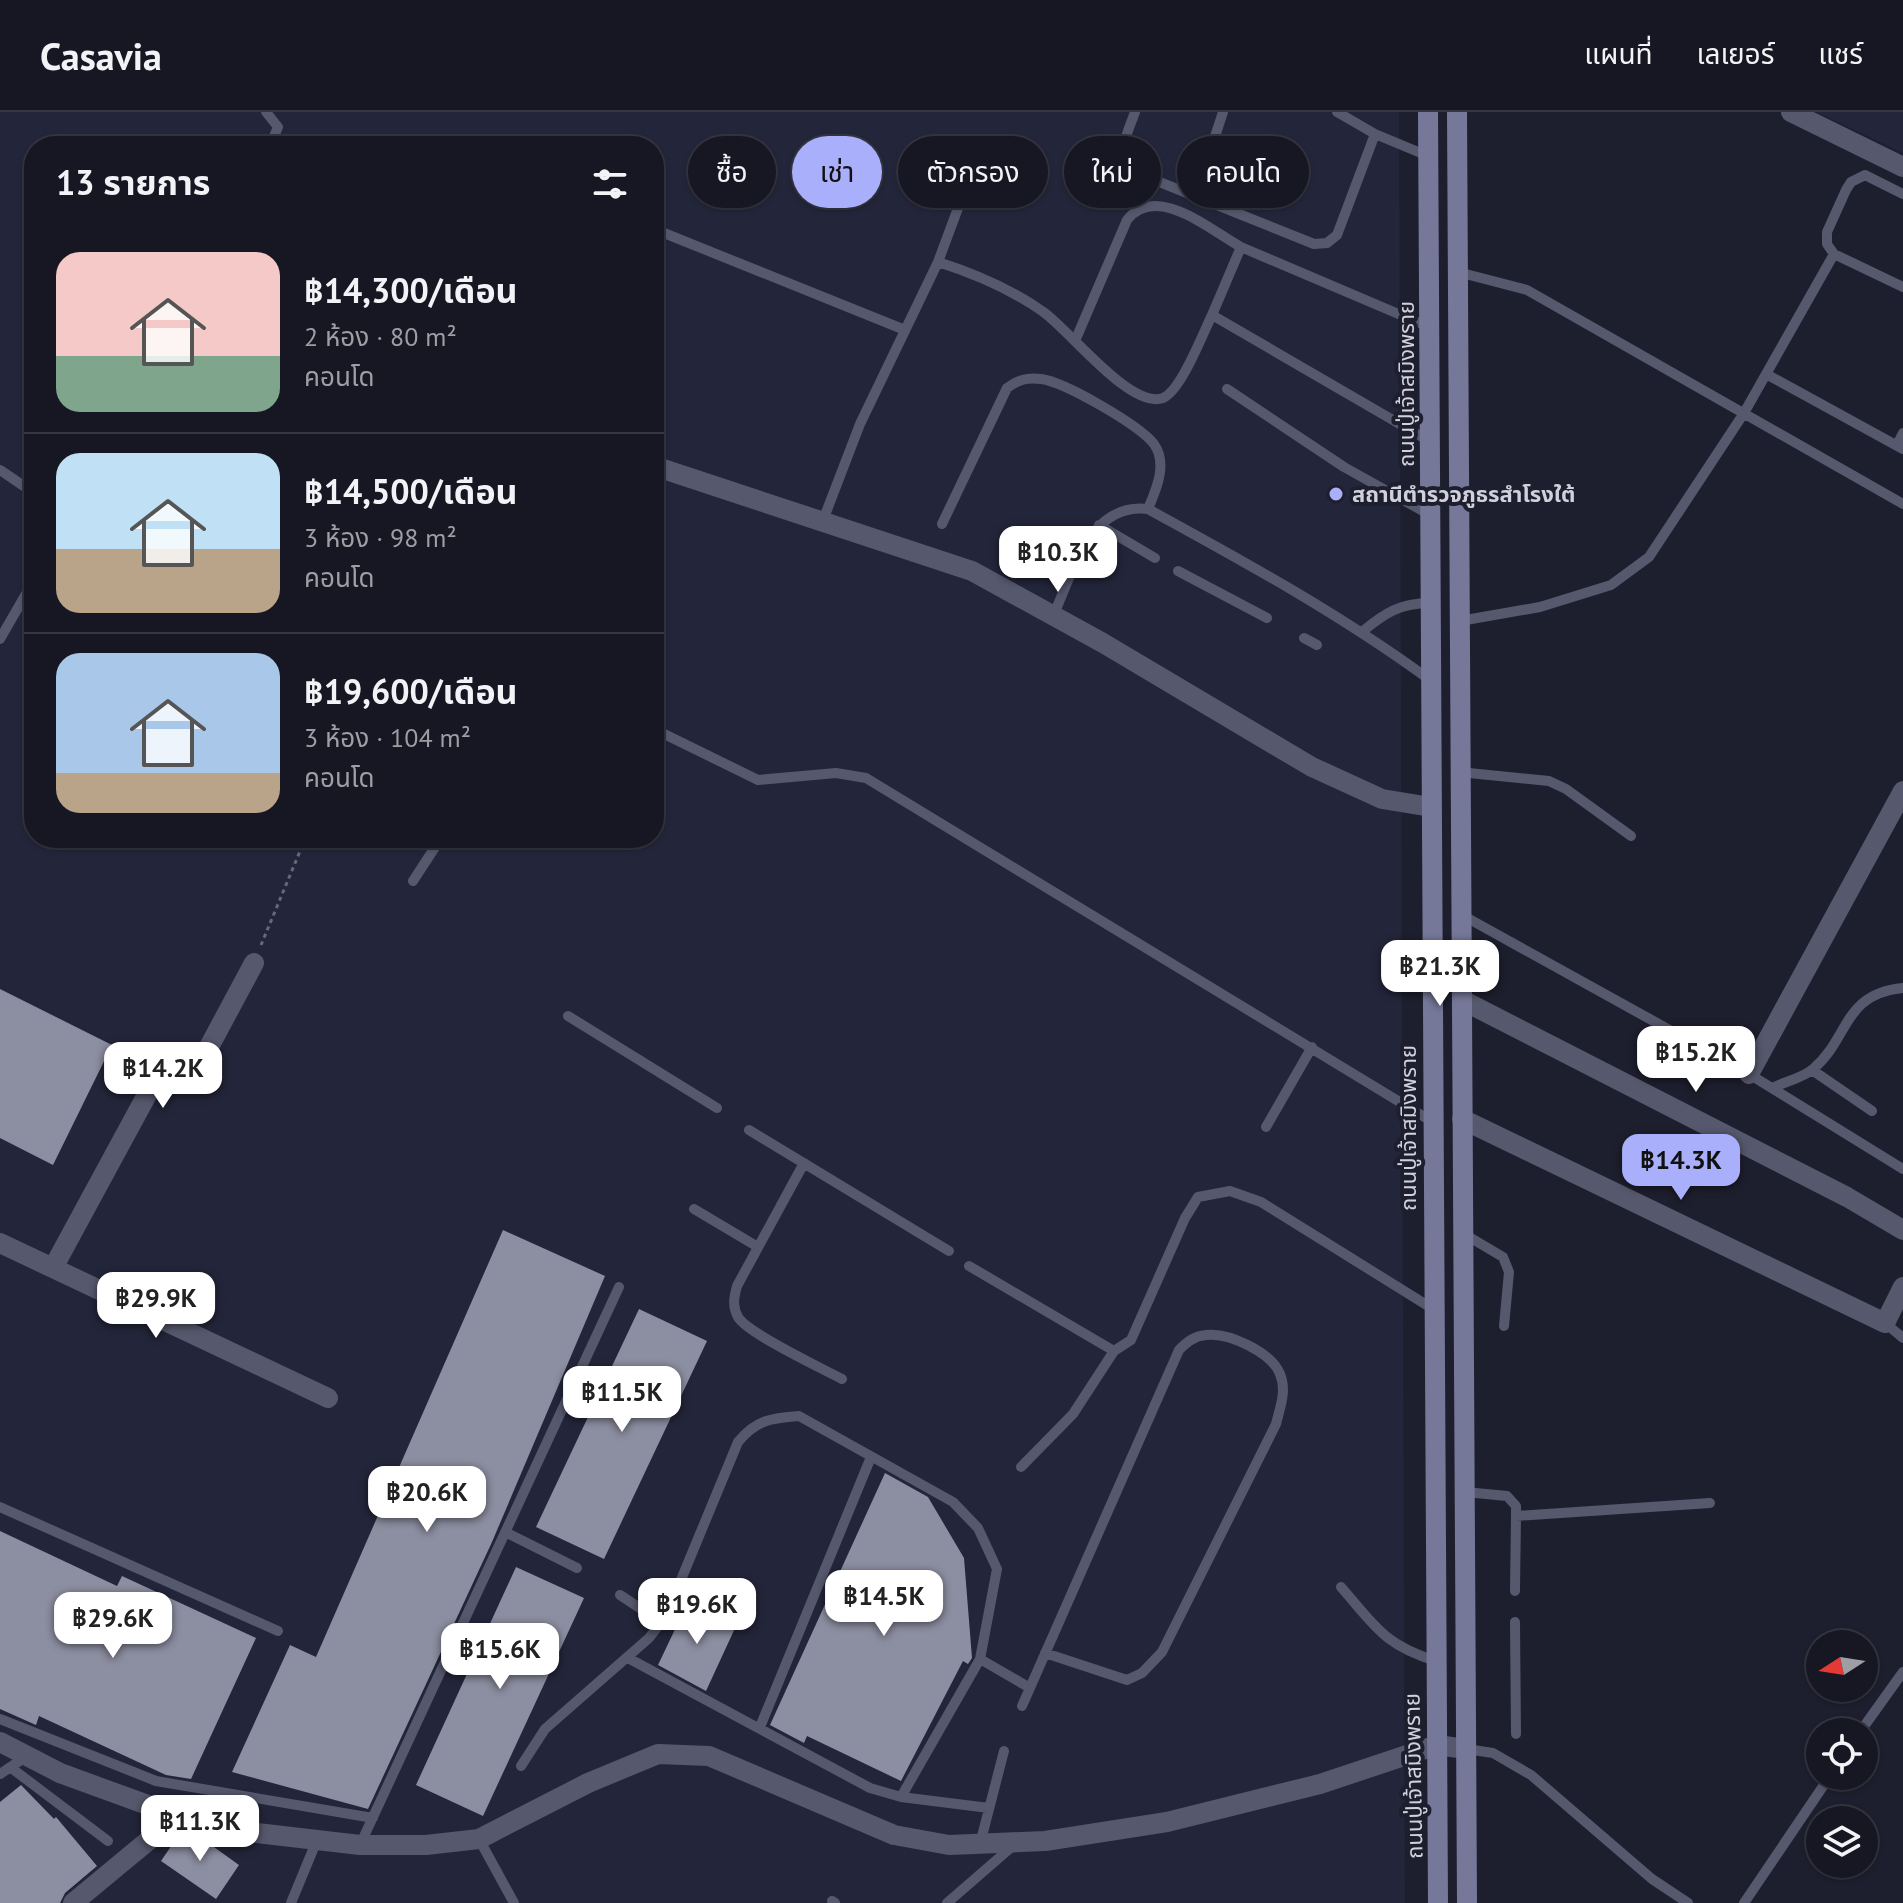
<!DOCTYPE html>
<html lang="th">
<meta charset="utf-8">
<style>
body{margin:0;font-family:"PT Sans","Noto Sans Thai",sans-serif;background:#1f202a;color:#f1f3f6;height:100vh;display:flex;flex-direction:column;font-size:30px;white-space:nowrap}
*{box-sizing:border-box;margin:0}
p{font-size:26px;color:#9e9fa5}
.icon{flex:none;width:44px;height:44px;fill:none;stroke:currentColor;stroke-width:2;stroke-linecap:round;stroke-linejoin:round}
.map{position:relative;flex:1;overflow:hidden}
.side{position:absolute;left:24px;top:24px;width:640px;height:712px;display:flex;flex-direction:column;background:#161722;border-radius:32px;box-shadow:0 2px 6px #0004,0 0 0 2px #353640}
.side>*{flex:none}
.hud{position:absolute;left:688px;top:24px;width:760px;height:72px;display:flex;gap:16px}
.needle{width:52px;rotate:258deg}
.fabs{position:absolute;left:1806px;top:1518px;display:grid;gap:16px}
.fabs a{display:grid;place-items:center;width:72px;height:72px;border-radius:50%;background:#161722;box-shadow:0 2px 6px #0004,0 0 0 2px #353640;font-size:40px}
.price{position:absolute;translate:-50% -68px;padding:0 18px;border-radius:16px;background:#fff;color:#222;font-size:26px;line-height:52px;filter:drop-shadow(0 2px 4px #0008)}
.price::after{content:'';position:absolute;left:50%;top:48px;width:24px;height:18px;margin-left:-12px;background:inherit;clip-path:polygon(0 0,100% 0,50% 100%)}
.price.active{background:#aaaffb;color:#111}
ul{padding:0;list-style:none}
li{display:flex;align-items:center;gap:24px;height:200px;padding:0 32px}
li+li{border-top:2px solid #353640}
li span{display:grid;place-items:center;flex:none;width:224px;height:160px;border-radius:24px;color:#555}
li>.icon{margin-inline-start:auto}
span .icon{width:96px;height:96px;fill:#fffc;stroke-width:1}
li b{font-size:34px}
h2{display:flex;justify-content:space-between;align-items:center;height:96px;padding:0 32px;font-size:34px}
.chip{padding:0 28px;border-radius:36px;background:#161722;box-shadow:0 2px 6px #0004,0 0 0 2px #353640;font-size:28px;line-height:72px}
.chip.active{background:#aaaffb;color:#111}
header{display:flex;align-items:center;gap:48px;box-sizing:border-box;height:112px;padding:0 40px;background:#161722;border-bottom:2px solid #353640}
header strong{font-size:38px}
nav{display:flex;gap:44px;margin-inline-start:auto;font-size:28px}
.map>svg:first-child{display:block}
</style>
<header>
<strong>Casavia</strong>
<nav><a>แผนที่</a><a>เลเยอร์</a><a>แชร์</a></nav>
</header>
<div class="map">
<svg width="1903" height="1791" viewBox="0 0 1903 1791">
<rect width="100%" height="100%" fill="#1e1f2e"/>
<path fill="#23253a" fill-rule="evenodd" d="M 0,0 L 1399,0 L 1405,1791 L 0,1791 ZM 34,34 L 654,34 L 654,726 L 34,726 Z
M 1816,0 L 1903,0 L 1903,41 Z"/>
<path fill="#8c8ea1" d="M 0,877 L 112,933 L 53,1053 L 0,1026 Z
M 503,1118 L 605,1164 L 492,1430 L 368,1697 L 232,1660 L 290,1533 L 316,1545 Z
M 639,1197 L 707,1229 L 604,1447 L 536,1415 Z
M 885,1361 L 928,1385 L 964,1446 L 972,1546 L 968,1552 L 963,1549 L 901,1669 L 807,1624 L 804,1631 L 770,1613 Z
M 0,1419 L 117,1474 L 122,1464 L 256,1526 L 191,1667 L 166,1663 L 39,1604 L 36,1613 L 0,1597 Z
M 516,1455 L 584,1486 L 483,1704 L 416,1673 Z
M 688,1490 L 736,1514 L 706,1579 L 658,1553 Z
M 21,1673 L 54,1707 L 56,1705 L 97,1754 L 65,1781 L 60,1791 L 0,1791 L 0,1690 Z
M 182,1718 L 193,1720 L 239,1753 L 216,1787 L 161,1749 Z"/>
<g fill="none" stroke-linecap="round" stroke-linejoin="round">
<path stroke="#686977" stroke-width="3" stroke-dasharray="4 4" stroke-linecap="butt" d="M 261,833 L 303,732 L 290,726"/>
<path stroke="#56586d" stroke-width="10" d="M 266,0 L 278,15 L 270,34
M 1135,0 C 1128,20 1118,37 1127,57 L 1314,132 L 1327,131 L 1337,123 L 1375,22 L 1428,44
M 1337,0 L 1375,22
M 1903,82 L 1865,63 L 1851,70 L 1846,78 L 1827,120 L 1827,132 L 1834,142 L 1903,175
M 1195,86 L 1223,0
M 654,117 L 905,218
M 938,150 L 983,29
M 1458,160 L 1527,178 L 1903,392
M 1075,229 L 1127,108 C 1156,71 1209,117 1241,135
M 1766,262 L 1903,337
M 1227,277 L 1344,355 L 1430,403
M 1429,329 L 1212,203 L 1241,135 L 1429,215
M 1897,333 L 1903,321
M 0,358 L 34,381
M 822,411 L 860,312 L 938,150 C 976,162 1009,176 1042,199 C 1068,216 1130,298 1163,286 C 1181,279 1203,221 1212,203
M 942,412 L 1007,276 C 1018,268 1027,265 1041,267 C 1065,270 1139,313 1154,332 C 1168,352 1156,378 1148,397
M 1099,413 L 1155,446
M 1178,459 L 1267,506
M 1053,504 C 1073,461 1089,390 1148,397 C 1245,450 1340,502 1430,568
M 1460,509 L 1540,495 L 1611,473 L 1649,445 L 1744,301 L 1834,142
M 1363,519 C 1385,501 1400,491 1430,491
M 1304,526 L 1317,533
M 0,527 L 34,468
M 654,617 L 758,668 L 836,661 L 866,666 L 1431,1009
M 1459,660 L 1549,669 L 1566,677 L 1631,724
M 413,769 L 441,726
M 1462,803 L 1749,962 L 1903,1057
M 568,904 L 717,996
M 1812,958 L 1872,999
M 1772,976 C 1784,970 1803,966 1813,957 C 1850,926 1842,882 1903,876
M 1266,1015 L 1312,935
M 749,1018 L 949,1139
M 804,1051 L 737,1174 C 734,1185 732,1194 738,1205 C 747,1221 821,1256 842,1267
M 694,1097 L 758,1135
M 1464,1122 L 1503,1145 L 1509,1160 L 1504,1214
M 969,1154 L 1114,1239 L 1131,1228 L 1185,1106 L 1198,1085 L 1230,1079 L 1261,1090 L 1433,1197
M 1885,1211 L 1903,1226
M 1021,1355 L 1073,1302 L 1114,1239
M 1465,1380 L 1507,1384 L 1516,1394 L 1516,1404
M 0,1395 L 278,1519
M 507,1421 L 577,1456
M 1341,1475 C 1375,1514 1384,1533 1436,1549
M 1515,1479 L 1516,1404 L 1710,1391
M 620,1483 L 661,1510
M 1515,1510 L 1516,1622
M 628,1546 L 870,1676 L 901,1685 L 989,1696
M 980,1547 L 1030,1576
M 1022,1594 L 1179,1238 C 1187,1230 1194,1224 1206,1223 C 1229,1220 1272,1241 1280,1262 C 1287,1279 1280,1295 1276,1312 L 1162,1540 L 1142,1561 L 1127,1568 L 1045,1541
M 0,1607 L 156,1669 L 373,1706
M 760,1615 L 871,1345
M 1860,1620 L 1903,1560
M 1466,1637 L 1493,1641 L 1531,1663 L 1652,1767 L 1688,1791
M 521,1654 L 545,1617 L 649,1526 L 666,1504 L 738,1330 C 756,1308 771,1306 799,1304 L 953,1390 L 978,1416 L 997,1457 L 980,1547 L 901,1685
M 10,1655 L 108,1729
M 0,1662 L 27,1644
M 479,1727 L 514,1791
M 980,1732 L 1004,1639
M 360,1733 L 619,1175
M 832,1789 L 835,1791
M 291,1791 L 317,1728
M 947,1791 L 1015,1732
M 1744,1791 L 1830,1664"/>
<path stroke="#56586d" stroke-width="20" d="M 1791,0 L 1903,55
M 654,354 L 972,459 L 1103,531 L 1312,655 L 1382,687 L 1431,695
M 1462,888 L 1847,1085 L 1903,1118
M 1749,962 L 1903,679
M 1462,1007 L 1885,1211 L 1903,1175
M 0,1131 L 328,1286
M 53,1156 L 168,944 L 175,942 L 194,950 L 202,948 L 254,851
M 0,1630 L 60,1661 L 178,1704 L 257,1721 L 360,1733 L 426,1733 L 479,1727 L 588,1671 L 658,1642 L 709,1644 L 894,1723 L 949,1733 L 1045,1729 L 1167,1710 L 1320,1672 L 1437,1633 L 1466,1637
M 73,1791 L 178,1704"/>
<path stroke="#757898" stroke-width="20" d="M 1428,0 L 1438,1791
M 1457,0 L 1467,1791"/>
</g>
<circle fill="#aaaffb" stroke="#1e1f2e" stroke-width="3" cx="1336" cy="382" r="8"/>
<g text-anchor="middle" stroke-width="8" stroke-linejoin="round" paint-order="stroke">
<g font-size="22" fill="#d0d1dc" stroke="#1e1f2e">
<text transform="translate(1406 272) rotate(-90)" y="8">ถนนปู่เจ้าสมิงพราย</text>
<text transform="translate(1408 1016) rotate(-90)" y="8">ถนนปู่เจ้าสมิงพราย</text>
<text transform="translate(1413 1664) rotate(-91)" y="8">ถนนปู่เจ้าสมิงพราย</text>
</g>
<g font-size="22" font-weight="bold" fill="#d0d1dc" stroke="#1e1f2e" text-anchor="start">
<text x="1352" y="390">สถานีตำรวจภูธรสำโรงใต้</text>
</g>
</g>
</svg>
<div class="fabs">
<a><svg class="needle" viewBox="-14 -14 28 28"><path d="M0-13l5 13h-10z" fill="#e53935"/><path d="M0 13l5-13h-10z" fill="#9e9fa5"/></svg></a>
<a><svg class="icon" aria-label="locate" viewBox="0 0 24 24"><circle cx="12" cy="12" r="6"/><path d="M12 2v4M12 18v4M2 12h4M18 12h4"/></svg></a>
<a><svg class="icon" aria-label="layers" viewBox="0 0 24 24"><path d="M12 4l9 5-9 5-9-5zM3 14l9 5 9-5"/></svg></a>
</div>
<b class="price" style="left:1058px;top:482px">฿10.3K</b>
<b class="price" style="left:1440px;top:896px">฿21.3K</b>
<b class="price" style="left:1696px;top:982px">฿15.2K</b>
<b class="price" style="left:163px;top:998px">฿14.2K</b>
<b class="price active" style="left:1681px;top:1090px">฿14.3K</b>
<b class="price" style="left:156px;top:1228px">฿29.9K</b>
<b class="price" style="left:622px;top:1322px">฿11.5K</b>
<b class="price" style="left:427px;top:1422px">฿20.6K</b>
<b class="price" style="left:884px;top:1526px">฿14.5K</b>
<b class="price" style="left:697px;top:1534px">฿19.6K</b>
<b class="price" style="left:113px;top:1548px">฿29.6K</b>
<b class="price" style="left:500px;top:1579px">฿15.6K</b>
<b class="price" style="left:200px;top:1751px">฿11.3K</b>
<div class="hud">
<a class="chip">ซื้อ</a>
<a class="chip active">เช่า</a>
<a class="chip">ตัวกรอง</a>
<a class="chip">ใหม่</a>
<a class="chip">คอนโด</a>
</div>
<section class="side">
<h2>13 รายการ<svg class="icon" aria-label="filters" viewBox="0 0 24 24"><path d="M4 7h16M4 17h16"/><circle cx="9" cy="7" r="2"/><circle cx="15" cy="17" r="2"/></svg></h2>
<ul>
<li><span style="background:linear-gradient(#f6c9c9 65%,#7fa58c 0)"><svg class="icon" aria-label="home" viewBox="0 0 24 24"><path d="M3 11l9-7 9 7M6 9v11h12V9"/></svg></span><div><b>฿14,300/เดือน</b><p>2 ห้อง · 80 m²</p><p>คอนโด</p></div></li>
<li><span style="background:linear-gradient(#bfe0f5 60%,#b9a48a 0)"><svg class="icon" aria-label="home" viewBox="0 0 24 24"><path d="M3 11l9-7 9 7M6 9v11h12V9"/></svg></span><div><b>฿14,500/เดือน</b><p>3 ห้อง · 98 m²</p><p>คอนโด</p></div></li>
<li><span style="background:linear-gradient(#a9c7e8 75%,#b9a48a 0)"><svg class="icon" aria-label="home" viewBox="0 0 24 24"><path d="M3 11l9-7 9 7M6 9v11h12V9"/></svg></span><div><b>฿19,600/เดือน</b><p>3 ห้อง · 104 m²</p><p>คอนโด</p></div></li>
</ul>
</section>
</div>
